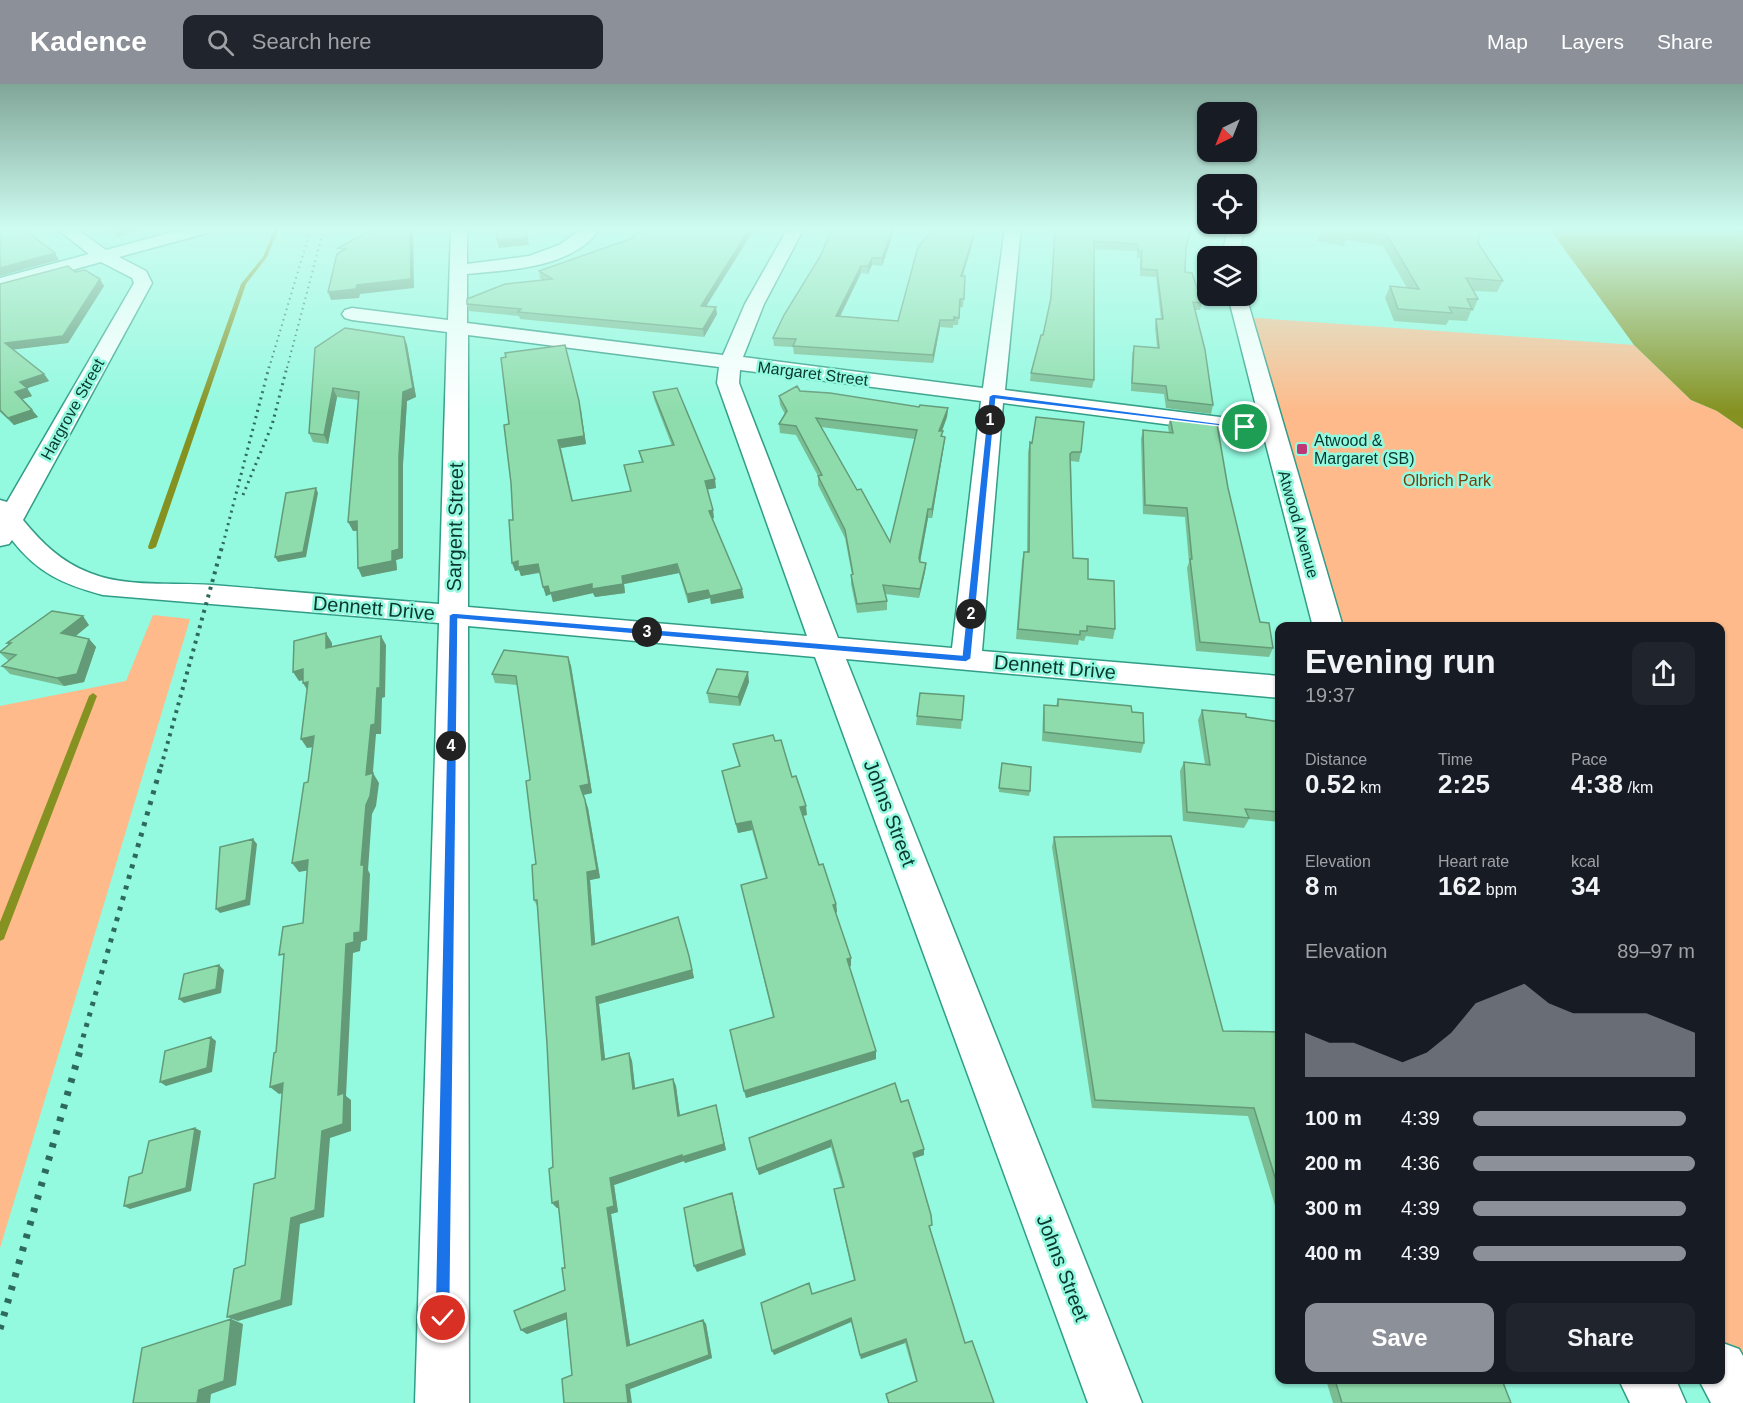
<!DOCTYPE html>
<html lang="en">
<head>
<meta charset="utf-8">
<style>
  body { margin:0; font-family:Arial,sans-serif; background:#20242c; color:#f1f3f6; height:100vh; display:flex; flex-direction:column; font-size:22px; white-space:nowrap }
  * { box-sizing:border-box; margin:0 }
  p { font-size:20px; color:#9ea1a6 }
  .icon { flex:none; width:33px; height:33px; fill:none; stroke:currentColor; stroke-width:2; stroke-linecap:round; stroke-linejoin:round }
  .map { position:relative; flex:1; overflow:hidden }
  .drawer { position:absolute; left:1275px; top:538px; width:450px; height:762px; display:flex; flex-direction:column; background:#171b24; border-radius:12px; box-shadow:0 2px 4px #0004 }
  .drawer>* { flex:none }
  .needle { width:39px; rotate:223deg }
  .tools { position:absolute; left:1197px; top:18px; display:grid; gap:12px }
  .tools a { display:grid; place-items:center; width:60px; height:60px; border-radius:12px; background:#171b24; box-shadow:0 2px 4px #0004; font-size:30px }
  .pin { position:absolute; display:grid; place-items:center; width:51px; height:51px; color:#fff; margin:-26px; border:3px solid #fff; border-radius:50%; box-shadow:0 2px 6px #0007 }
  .km { position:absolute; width:30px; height:30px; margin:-15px; border-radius:50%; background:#222; color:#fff; font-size:16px; line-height:30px; text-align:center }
  .round { display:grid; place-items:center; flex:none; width:63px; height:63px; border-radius:12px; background:#20242c }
  .head { display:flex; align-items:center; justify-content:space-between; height:102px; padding:0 30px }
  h1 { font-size:33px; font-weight:700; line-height:45px }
  .metrics { display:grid; grid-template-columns:repeat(3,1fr); gap:9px; height:102px; padding:6px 30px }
  .metrics div { display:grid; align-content:center }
  .metrics b { font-size:26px; font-weight:700 }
  .metrics small { font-size:16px; font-weight:400 }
  .metrics p { font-size:16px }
  .chart { height:168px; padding:12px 30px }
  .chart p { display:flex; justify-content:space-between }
  .chart svg { width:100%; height:108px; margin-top:6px; fill:#8c9099; opacity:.7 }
  .button { display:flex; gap:12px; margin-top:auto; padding:12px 30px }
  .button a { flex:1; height:69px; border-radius:12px; background:#8c9099; color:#fff; font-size:24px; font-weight:700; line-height:69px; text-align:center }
  .button a+a { background:#20242c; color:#f1f3f6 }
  ul { padding:0 30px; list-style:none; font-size:20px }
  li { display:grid; grid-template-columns:96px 72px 1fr; align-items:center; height:45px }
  li i { height:15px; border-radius:8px; background:#8c9099 }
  header { display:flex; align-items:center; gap:36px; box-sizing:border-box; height:84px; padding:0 30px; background:#8c9099; color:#fff }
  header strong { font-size:28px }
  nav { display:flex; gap:33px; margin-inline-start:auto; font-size:21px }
  .search { width:420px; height:54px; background:#20242c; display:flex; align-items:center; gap:15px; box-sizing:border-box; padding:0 21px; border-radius:12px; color:#9ea1a6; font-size:22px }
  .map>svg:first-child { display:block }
  .green { fill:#feba8a }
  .water { fill:#859221 }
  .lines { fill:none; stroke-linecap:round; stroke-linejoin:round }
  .stream { fill:#859221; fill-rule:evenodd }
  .minor-casing { stroke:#319d87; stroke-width:3 }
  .minor { fill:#fff; fill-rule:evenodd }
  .rail-far4 { stroke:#2d6a5d; stroke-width:2; stroke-dasharray:1.5 4; stroke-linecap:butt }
  .rail-far3 { stroke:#2d6a5d; stroke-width:3; stroke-dasharray:2 4.5; stroke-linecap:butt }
  .rail-far2 { stroke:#2d6a5d; stroke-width:4; stroke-dasharray:3 5; stroke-linecap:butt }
  .rail-far1 { stroke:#2d6a5d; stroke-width:5; stroke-dasharray:4 7; stroke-linecap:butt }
  .rail { stroke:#2d6a5d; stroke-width:7; stroke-dasharray:4.5 9; stroke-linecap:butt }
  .wall { fill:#7abd93; fill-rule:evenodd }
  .shaded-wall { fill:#639a78 }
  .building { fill:#8edcab; stroke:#639a78; stroke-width:1.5; fill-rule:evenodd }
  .route { fill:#1a73e8; stroke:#fff; stroke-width:1.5 }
  .poi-dot { fill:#be3777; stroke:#93f9df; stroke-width:2 }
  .labels { text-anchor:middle; stroke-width:5; stroke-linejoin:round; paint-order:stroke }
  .far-street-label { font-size:16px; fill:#08372e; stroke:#93f9df }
  .far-poi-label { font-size:16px; fill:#08372e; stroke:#93f9df; text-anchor:start }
  .far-park-label { font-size:16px; fill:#773f0e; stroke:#93f9df }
  .street-label { font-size:20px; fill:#08372e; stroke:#93f9df }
</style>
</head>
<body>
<header>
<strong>Kadence</strong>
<div class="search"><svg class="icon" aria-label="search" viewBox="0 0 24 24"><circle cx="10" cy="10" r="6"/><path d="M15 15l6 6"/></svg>Search here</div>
<nav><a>Map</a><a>Layers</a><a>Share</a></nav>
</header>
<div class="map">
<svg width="1743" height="1319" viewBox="0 0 1743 1319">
  <rect width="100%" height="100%" fill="#93f9df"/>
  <path class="green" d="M1243 233 1634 261 1691 316 1717 327 1743 345V1299L1720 1269V543H1328Z
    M153 531 190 535 0 1164V622L126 597Z"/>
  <path class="water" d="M1549 144H1743V345L1717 327 1691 316 1634 261Z"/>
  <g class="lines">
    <path class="stream" d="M275 144H279L267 173 246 200 156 463 152 465H149L148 463 241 200 263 173Z
      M93 609 97 612 5 852 4 855 0 857V838L89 612Z"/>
    <g class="minor-casing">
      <path id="minor" d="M56 144H75L106 166 187 144H213L211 148 119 173 146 187 152 199 23 436C42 459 61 478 90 489 127 504 173 498 212 501 288 507 363 514 439 520L447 248 352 236 345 234 342 230 345 226 352 224 448 236 451 144H467V180L529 172 559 161 583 144H601C573 184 511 186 467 190V239L723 271 745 220 788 144H804L764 220 743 273 983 304 1005 144H1021L1005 306 1260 338 1228 212H1246L1343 543H1313L1264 353 1003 319 982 567 1280 592V614L846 575 1142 1319H1088L815 573 468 542 469 1319H415L439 539 103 511C62 500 38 489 12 456L9 460 0 462V416L7 418 134 199 132 194 101 178 0 206V194L89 170ZM468 251 719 283 717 299 807 552 468 523ZM740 286 981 317 952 564 838 554 739 299Z
        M1228 144H1244L1239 172H1222Z
        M1720 1258 1739 1265 1743 1272V1319H1711L1699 1296H1720Z
        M1619 1296H1676L1686 1319H1630Z"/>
    </g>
    <use href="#minor" class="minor"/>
    <path class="rail-far4" d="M269 284 311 144
      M287 284 324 144"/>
    <path class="rail-far3" d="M243 411 272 341 287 283
      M223 460 269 283"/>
    <path class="rail-far2" d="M161 683 223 459"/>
    <path class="rail-far1" d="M80 964 161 682"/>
    <path class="rail" d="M0 1245 81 963"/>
  </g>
  <path class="wall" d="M106 144H152L117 153Z
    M633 144H755L706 222 717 230 704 253 520 235 519 232 469 227 467 220 543 196 540 194 539 187 633 154 648 145Z
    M895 144 882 182 872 181 868 190 861 189 840 233 898 237 973 157 963 192H965L963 223H960L958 241H953V244L940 243 933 279 794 270 793 263 774 262 773 254Z
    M1055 144 1186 165 1185 188 1202 219 1200 226H1195L1213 321 1211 330 1166 324 1164 310 1131 307 1132 270 1134 262 1157 264 1155 243 1156 235H1161L1156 193 1140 192V174H1137V167L1094 165V296L1092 304 1030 297 1031 289 1043 251 1050 218Z
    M1317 144H1480L1478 159 1503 197 1497 208 1473 207 1478 215 1473 227H1471L1467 237 1449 236 1446 241 1394 237 1385 214 1390 202 1407 204 1383 162 1346 156 1344 162 1317 157 1320 147H1316Z
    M75 188 104 202 68 259 13 265 44 290 49 297 27 304 32 312 22 315 32 326 38 333 14 341 0 328V200Z
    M404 253 407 261 416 313 407 317 403 380V474L396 476 397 486 362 493 357 447H353L359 316 337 313 328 360 313 358 309 349 315 264Z
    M800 307 919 323 948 324 947 333 942 347V352L945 353 944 361 932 434H928L920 478 926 479 925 488 919 514 885 510 887 517V526L857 529 851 500V491H852L845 454 818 401V392L796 351 780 349 779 340 785 330 780 321 779 312ZM821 343 915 355 890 458 857 406Z
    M653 308 716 404 707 405 714 434 712 435 744 514 711 520 710 514 688 519 679 489 624 500 625 509 595 513 593 509 553 518 551 510 546 512 540 489 521 492 519 486 515 487 509 340 581 325 586 360 561 364 573 417 631 407 642 378 639 367 672 362 654 315Z
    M1170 334 1228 404 1260 538 1273 564 1269 573 1196 567 1187 484 1189 478 1185 433 1143 430 1141 355 1143 346 1169 349 1168 343Z
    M1030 358 1081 368 1079 378 1071 377 1073 474 1088 495 1115 545 1113 555 1086 552 1084 557 1079 556 1078 561 1016 555 1022 477 1024 468H1027L1028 368Z
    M89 541 76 552 89 555 96 563 84 598 64 602 10 590 2 582 9 577 0 569V567L9 561 7 559Z
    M568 573 571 582 592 709 583 711 588 724 600 794 590 796 595 860 691 880 694 894 599 920 605 975 629 969 632 977 635 1005 673 995 676 1002 680 1032 716 1021 726 1066 685 1079 684 1077 614 1101 618 1128 611 1130 630 1261 703 1236 706 1240 712 1274 630 1305 572 1291 566 1235 527 1250 521 1246 565 1206V1184L559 1124H557L552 1119 553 1083 547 960 538 824 534 816 536 780 530 692 518 601 495 599 492 590Z
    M749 598 740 622 709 619 707 609Z
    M964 612 961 645 916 641 917 632Z
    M1058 615 1132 628 1144 659 1141 669 1042 657 1043 630 1044 621 1056 622Z
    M1202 626 1280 638V738L1249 735 1244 744 1183 737 1180 687 1184 678 1205 680 1198 636Z
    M775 657 792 693 807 731 803 732 819 781 836 820 837 828 836 829 851 874V882L849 883 876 967V975L746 1014 773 933 741 801 766 795 752 746 738 749 722 687 739 682 733 660Z
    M1002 679 1030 707 1029 712 999 708Z
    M1054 753 1223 947 1280 948V1138L1248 1032 1092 1024 1052 763Z
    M901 1018 924 1071 914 1074 931 1147 965 1259 994 1319H888L886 1313V1310L916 1297 905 1259 861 1275 851 1238 774 1271 812 1210 854 1196 835 1112 834 1105 842 1103 831 1063 759 1091 749 1054Z
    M1326 1296H1502L1511 1319H1333Z"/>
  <path class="shaded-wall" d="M127 144H152L117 153 114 147Z
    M410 144H413L414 204 360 210 359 214 331 216 328 208Z
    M750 144H755L702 229 701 222Z
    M893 144H895L882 182V174Z
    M974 150 973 157 960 200 961 192Z
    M528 153 529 161 499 164 497 156Z
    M55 169 59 176 0 192V184Z
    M872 174V181L868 190V182Z
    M861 182V189L836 240V232Z
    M100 195 104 202 68 259 10 266 5 259Z
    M716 223 717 230 704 253 703 245Z
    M940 236V243L933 279V271Z
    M404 253 407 261 416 313 407 317 403 380V474L396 476 397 486 362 493 358 484 392 467 403 308Z
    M44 290 49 297 25 305 20 298Z
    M27 304 32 312 20 316 15 308Z
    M333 304 337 313 328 360 324 351Z
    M579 317 586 360 561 364 558 356Z
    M948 324 947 333 939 355V347Z
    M32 326 38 333 14 341 8 334Z
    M945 353 944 361 932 434V425Z
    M715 395 716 404 706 406 705 397Z
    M316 404 318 409 306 473 278 478 275 473Z
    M928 425V434L919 483V474Z
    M713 426 714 434 710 435 709 427Z
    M357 437 361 446 353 447 348 438Z
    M518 477 538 480 541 488 521 492 519 486 515 487 512 479Z
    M926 479 925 488 919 514 920 505Z
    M677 480 679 489 624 500 625 509 595 513 593 509 553 518 551 510 546 512 543 503Z
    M742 505 744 514 711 520 710 512Z
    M708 506 710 514 688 519 687 510Z
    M83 532 89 541 68 558 61 549Z
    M326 549 332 559V574L326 564Z
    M381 552 386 561 385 613 382 614 381 650H376L372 700 366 691 371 641 377 604Z
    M89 555 96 563 84 598 64 602 57 594Z
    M568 573 571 582 592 709 583 711 580 702Z
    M303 585 309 595 299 597 293 588Z
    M748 588 749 598 740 622 738 613Z
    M308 598 309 609 303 599Z
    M314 652 321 662 307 664 301 655Z
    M373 689 379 699 376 722 372 730 368 786 370 790 367 856 361 858 360 867 353 869 346 1012 351 1016V1047L330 1054 324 1133 300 1140 292 1221 238 1237 227 1233 291 1134 322 1047 338 1011 346 860 361 781 366 721Z
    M585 716 588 724 600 794 590 796 596 869 592 861 587 788Z
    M806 722 807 731 801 732 800 723Z
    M751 737 752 746 738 749 736 740Z
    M253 755 257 760 250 821 220 829 216 825Z
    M308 776 315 785 299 788 292 779Z
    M836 820 837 828 833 829V821Z
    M689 872 694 894 599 920 606 983 602 976 596 913Z
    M851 874V882L847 883V875Z
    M219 881 224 886 221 909 184 919 179 915Z
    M211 953 216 957 212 988 166 1002 160 998Z
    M876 967V975L746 1014 744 1007Z
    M629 969 632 977 636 1012 633 1005Z
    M673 995 676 1002 681 1039 678 1032Z
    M283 999 292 1007 279 1010 270 1003Z
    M716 1021 726 1066 685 1079 684 1077 614 1101 618 1128 611 1130 631 1266 627 1262 607 1124 610 1094Z
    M195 1044 201 1047 191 1107 130 1125 124 1122Z
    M831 1056V1063L759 1091 757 1085Z
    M924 1065V1071L912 1075 913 1069Z
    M732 1109 734 1116 746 1171 697 1188 694 1182Z
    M558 1117 563 1122 557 1124 552 1119Z
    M566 1229 570 1234 527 1250 521 1246Z
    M851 1234V1238L774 1271 772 1267Z
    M231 1235 243 1240 236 1301 211 1310 210 1319H197L199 1306Z
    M703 1236 706 1240 712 1274 630 1305 632 1319H628L626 1301Z
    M906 1255 905 1259 861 1275 860 1271Z"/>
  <path class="building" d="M0 144H22L55 169 0 184Z
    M110 144H127L114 147Z
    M375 144H410L411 195 357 201 356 205 328 208 337 170 346 165 338 164Z
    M496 144H525L528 153 497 156Z
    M650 144H750L701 222 716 223 703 245 518 228 521 225 467 220V215L505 200 552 195 539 187 633 154 632 151Z
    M832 144H893L882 174H872L868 182H861L836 232 898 237 918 163 934 144H974V150L961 192H965L964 215H960L959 234 954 233V236H940L933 271 793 262 796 255 773 254 784 231 821 171Z
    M1055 144H1191L1186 164 1185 188 1192 189 1202 219 1193 218 1205 266 1213 321 1168 316 1166 302 1132 299 1134 262 1159 264 1156 235H1163L1157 186 1141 185 1142 167H1138V160L1094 157V296L1031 289 1041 251H1043L1051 214Z
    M1321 144H1480L1478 159 1503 197 1466 194 1478 215H1467L1472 225 1449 223 1452 229 1398 225 1390 202 1419 205 1387 151 1350 145 1348 150 1320 146Z
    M68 182 75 188 85 186 100 195 63 252 5 259 44 290 20 298 27 304 15 308 32 326 8 334 0 326V200Z
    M345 244 404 253 413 304 403 308 399 372V465L392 467V477L358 484 357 437 348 438 359 308 333 304 324 351 309 349 315 264Z
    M565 261 579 317 584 352 558 356 572 417 631 407 624 381 643 378 639 367 674 361 653 308 677 304 715 395 705 397 713 426 709 427 742 505 710 512 708 506 687 510 677 480 622 492 623 500 592 505V500L550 509 548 502 543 503 538 480 518 483V477L512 479 509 436H513L511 399 504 341 509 340 501 274 506 273 505 269Z
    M797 302 800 307 830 309 919 323 920 321 948 324 939 347H943L941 352 945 353 932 425H928L919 474 920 478 926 479 920 505 883 501 887 517 857 520 851 491 853 490 845 446 818 392 822 391 796 342 779 340 787 327 779 312ZM816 334 917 346 890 458 861 405 857 406Z
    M1036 333 1084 338 1081 368H1072L1070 370 1073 474 1088 475V495L1114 497 1115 545 1087 542V547H1080V551L1018 545 1024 468H1029L1030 358 1032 359Z
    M1170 334 1217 340 1228 404 1260 538 1269 539 1273 564 1200 558 1190 475H1192L1187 424 1145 421 1143 346 1173 349Z
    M316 404 303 468 275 473 286 409Z
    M52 527 83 532 61 549 89 555 77 590 57 594 2 582 16 571 0 568 11 559H7Z
    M326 549V564L381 552 380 604H377L375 640 371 641 366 691 373 689 370 712 366 721 361 781H364L360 848 354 849V858L346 860 338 1011 344 1009 343 1040 322 1047 315 1126 291 1134 281 1216 227 1233 234 1185 245 1181 254 1100 275 1094 283 999 270 1003 274 969 276 968 284 870 279 871 283 843 303 839 308 776 292 779 304 699 308 698 314 652 301 655 308 598 303 599V585L293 588 294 557Z
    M504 566 568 573 589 700 580 702 585 716 597 786 587 788 592 861 678 833 689 872 692 886 596 913 602 976 629 969 633 1005 673 995 678 1032 716 1021 724 1060 682 1073V1071L610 1094 614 1122 607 1124 627 1262 703 1236 709 1271 626 1301 628 1319H564L562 1295 572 1291 566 1229 521 1246 514 1227 565 1206 562 1184H565L558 1117 552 1119 549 1085 553 1083 547 960 537 816H534L532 781 536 780 526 697 530 696V692L516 592 492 590Z
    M717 585 748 588 738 613 707 609Z
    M920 609 964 612 962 636 917 632Z
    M1058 615 1131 622 1132 628 1143 629 1144 659 1044 648V621L1058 622Z
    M1202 626 1246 630V633L1280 638V728L1245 725 1249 734 1187 728 1184 678 1210 681Z
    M773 651 775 657 781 656 792 693 796 692 806 722 800 723 819 781 823 780 836 820 833 821 851 874 847 875 876 967 744 1007 730 946 774 933 741 801 767 794 751 737 736 740 722 687 740 682 733 660Z
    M1002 679 1031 683 1030 707 999 704Z
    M1171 752 1223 947 1280 948V1110L1254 1024 1095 1016 1054 753Z
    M253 755 246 816 216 825 220 763Z
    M219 881 216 905 179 915 184 890Z
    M211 953 207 984 160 998 165 967Z
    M895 999 901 1018 908 1016 924 1065 913 1069 931 1131 932 1141 929 1142 965 1259 972 1257 994 1319H889L886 1310 917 1297 906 1255 860 1271 851 1234 772 1267 761 1219 809 1199 812 1210 855 1196 834 1105 844 1103 831 1056 757 1085 749 1054Z
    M195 1044 186 1104 124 1122 129 1093 142 1089 149 1057Z
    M732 1109 743 1165 694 1182 684 1124Z
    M231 1235 224 1297 199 1306 197 1319H133L142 1264Z
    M1335 1296H1502L1511 1319H1342Z"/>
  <linearGradient id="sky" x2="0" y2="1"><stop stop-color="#80a698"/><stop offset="0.44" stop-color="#cefcf1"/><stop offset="1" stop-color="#cefcf1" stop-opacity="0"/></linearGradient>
  <rect width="1743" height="328" fill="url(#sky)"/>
  <path class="route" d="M993 310 1248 343 1245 345 996 315 971 575 966 578 458 535 450 1234 448 1240 443 1242 437 1240 435 1234 449 531 453 529 962 571 989 312Z"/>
  <rect class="poi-dot" x="1296" y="359" width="12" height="12" rx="3"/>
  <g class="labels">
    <g class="far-street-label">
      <text transform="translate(813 289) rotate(7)" y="6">Margaret Street</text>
      <text transform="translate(72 325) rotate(-61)" y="6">Hargrove Street</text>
      <text transform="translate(1299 440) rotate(74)" y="6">Atwood Avenue</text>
    </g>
    <g class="far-poi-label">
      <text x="1314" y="362">Atwood &amp;<tspan x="1314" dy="18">Margaret (SB)</tspan></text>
    </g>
    <g class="far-park-label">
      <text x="1447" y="402">Olbrich Park</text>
    </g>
    <g class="street-label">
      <text transform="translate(455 443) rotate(-89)" y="7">Sargent Street</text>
      <text transform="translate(374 524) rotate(5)" y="7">Dennett Drive</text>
      <text transform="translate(1055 583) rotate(5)" y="7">Dennett Drive</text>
      <text transform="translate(890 729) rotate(69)" y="7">Johns Street</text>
      <text transform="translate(1063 1184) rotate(69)" y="7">Johns Street</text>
    </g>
  </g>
</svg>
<div class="tools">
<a><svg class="needle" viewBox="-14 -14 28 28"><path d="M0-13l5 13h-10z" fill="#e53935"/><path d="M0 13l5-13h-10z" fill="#9ea1a6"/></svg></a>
<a><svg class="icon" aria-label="locate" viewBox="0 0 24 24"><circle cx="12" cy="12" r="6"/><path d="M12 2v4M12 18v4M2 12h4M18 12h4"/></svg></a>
<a><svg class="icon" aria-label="layers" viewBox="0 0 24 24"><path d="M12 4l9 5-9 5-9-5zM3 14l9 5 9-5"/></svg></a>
</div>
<div class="pin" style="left:1245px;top:343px;background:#1e9e55"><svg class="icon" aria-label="arrive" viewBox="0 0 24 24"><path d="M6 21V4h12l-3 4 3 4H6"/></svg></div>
<div class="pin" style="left:443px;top:1234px;background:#d93025"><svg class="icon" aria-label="check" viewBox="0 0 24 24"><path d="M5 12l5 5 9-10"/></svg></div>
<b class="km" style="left:990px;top:336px">1</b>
<b class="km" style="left:971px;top:530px">2</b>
<b class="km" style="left:647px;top:548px">3</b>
<b class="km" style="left:451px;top:662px">4</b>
<section class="drawer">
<div class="head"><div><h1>Evening run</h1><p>19:37</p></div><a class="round"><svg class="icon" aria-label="share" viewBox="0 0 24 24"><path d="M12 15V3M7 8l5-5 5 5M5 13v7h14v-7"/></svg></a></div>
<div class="metrics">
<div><p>Distance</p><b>0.52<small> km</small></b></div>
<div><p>Time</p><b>2:25</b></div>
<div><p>Pace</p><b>4:38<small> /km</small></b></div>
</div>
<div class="metrics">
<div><p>Elevation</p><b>8<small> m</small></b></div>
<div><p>Heart rate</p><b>162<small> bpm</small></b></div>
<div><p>kcal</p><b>34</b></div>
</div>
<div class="chart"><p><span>Elevation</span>89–97 m</p>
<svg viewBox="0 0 160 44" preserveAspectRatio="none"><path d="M0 44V26L10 30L20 30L30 34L40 38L50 34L60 26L70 14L80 10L90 6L100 14L110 18L120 18L130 18L140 18L150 22L160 26V44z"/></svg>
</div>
<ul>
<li><b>100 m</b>4:39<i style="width:96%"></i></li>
<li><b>200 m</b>4:36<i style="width:100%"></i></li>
<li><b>300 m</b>4:39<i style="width:96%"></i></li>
<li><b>400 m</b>4:39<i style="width:96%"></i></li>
</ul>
<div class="button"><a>Save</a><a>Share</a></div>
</section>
</div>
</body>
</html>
